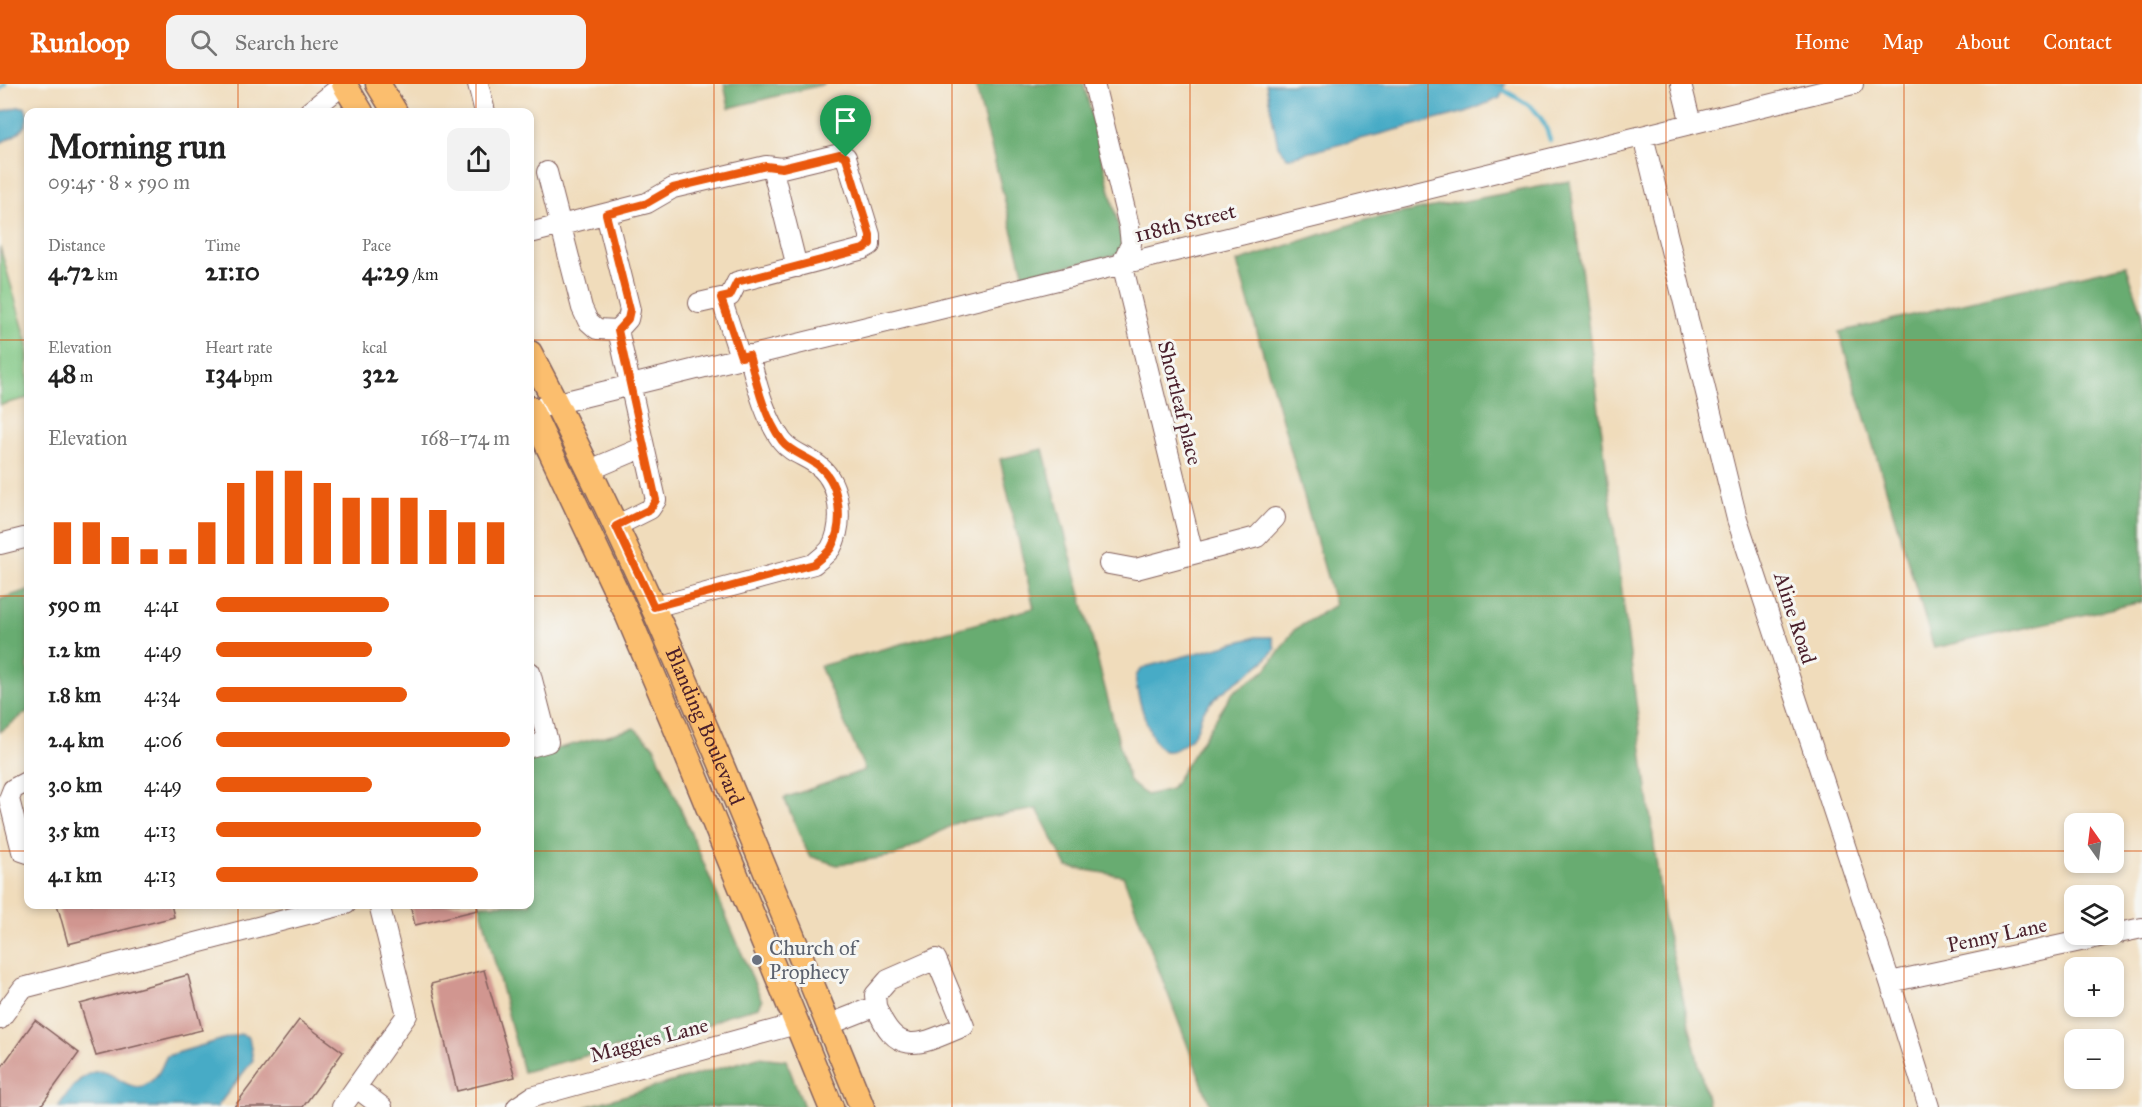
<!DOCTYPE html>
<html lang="en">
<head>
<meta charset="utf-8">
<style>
  body { margin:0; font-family:"IM FELL Great Primer",serif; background:#f2f2f2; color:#222; height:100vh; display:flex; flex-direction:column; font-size:22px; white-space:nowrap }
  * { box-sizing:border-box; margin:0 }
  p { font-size:20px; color:#767676 }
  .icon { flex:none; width:33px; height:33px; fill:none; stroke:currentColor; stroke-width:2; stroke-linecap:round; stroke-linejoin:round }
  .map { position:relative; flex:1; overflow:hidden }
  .sheet { position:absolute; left:24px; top:24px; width:510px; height:801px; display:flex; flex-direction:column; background:#fff; border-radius:12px; box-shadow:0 3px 9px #0003 }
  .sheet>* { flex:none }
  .needle { width:39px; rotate:346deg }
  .buttons { position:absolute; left:2064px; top:729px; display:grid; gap:12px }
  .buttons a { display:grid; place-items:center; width:60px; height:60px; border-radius:12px; background:#fff; box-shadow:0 3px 9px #0003; font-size:30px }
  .pin { position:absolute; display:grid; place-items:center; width:51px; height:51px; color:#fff; margin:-62px -26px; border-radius:50% 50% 50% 0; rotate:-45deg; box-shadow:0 0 6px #0007 }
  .pin .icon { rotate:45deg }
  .round { display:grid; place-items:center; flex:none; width:63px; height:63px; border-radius:12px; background:#f2f2f2 }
  .headline { display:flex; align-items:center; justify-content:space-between; height:102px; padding:0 24px }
  h1 { font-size:33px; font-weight:700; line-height:45px }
  .metrics { display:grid; grid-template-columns:repeat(3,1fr); gap:9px; height:102px; padding:6px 24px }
  .metrics div { display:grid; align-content:center }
  .metrics b { font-size:26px; font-weight:700 }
  .metrics small { font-size:16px; font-weight:400 }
  .metrics p { font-size:16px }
  .chart { height:168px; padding:12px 24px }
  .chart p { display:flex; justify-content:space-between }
  .chart svg { width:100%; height:108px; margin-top:6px; stroke:#ea580c; stroke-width:6 }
  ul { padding:0 24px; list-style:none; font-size:20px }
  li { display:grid; grid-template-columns:96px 72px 1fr; align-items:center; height:45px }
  li i { height:15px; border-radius:8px; background:#ea580c }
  header { display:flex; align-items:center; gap:36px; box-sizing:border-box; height:84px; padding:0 30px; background:#ea580c; color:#fff }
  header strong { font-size:28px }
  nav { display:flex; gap:33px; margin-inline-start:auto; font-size:21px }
  .search { width:420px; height:54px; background:#f2f2f2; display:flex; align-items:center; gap:15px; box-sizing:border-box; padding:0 21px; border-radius:12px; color:#767676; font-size:22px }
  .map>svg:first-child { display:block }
  .green { fill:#80c783; stroke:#657357; stroke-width:1.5 }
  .forest { fill:#68ac71; stroke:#59664e; stroke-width:1.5 }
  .water { fill:#47abc6; stroke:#486578; stroke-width:1.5 }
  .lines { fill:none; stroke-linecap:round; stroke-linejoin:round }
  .stream { stroke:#47abc6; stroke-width:4.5 }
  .building { fill:#d19690 }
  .minor-casing { stroke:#84615d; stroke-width:22 }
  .major-casing { stroke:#84615d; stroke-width:27 }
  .minor { stroke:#fff; stroke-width:20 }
  .major { stroke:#fbbe6e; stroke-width:24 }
  .route-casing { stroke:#fff; stroke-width:12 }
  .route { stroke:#ea580c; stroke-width:8 }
  .grid { fill:none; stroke:#d8530f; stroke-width:1.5; stroke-opacity:0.55 }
  .worship-dot { fill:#6b7280; stroke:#f6f6f2; stroke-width:2 }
  .labels { text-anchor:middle; stroke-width:6; stroke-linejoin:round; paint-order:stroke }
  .street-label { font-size:21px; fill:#4a1f2b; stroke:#f6f6f2 }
  .worship-label { font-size:21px; fill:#5b616d; stroke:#f6f6f2; text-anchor:start }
</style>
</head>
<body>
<header>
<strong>Runloop</strong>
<div class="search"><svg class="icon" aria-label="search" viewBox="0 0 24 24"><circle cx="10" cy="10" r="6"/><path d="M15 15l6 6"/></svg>Search here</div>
<nav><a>Home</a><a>Map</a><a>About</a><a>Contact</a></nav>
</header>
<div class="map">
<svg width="2142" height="1023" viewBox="0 0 2142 1023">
  <rect width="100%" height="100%" fill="#f6f6f2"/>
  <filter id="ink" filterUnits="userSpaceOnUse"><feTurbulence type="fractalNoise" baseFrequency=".0167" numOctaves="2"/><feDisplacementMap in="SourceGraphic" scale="12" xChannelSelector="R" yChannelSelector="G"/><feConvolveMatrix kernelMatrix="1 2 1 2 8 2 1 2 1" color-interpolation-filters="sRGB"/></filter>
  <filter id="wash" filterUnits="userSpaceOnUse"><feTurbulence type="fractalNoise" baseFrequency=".008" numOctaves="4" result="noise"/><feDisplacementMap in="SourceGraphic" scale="24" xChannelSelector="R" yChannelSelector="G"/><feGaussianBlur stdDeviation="1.35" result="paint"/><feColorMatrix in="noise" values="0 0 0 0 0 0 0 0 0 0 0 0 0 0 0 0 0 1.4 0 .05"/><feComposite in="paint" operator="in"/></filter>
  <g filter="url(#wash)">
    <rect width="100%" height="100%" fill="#f0dcbb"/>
    <path class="green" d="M0 163 28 260V314L0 321Z"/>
    <path class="forest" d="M724 0H825L729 24Z
      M975 0H1084L1125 169 1024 192Z
      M1570 97 1663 831 1709 1023H1211L1123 792 1067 783 1037 725 958 738 897 771 837 781 809 772 784 714 865 686 820 582 1034 524 1000 375 1043 365 1129 697 1146 711 1171 705 1233 608 1265 587 1294 546 1335 521 1237 178 1365 136Z
      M2126 181 2142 228V518L1934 564 1839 248Z
      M28 506V627L0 648V515Z
      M634 644 654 662 762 917 759 923 728 931 673 959 657 963 616 964 523 988 480 821 530 820V672Z
      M758 973 786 976 804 1023H585Z"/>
    <path class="water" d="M1266 0H1505L1500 14 1466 28 1287 74 1278 62Z
      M17 23H25C34 43 15 52 0 59V28Z
      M1256 553H1272L1275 564C1258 590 1222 601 1203 628 1200 632 1200 640 1197 645 1192 655 1177 669 1165 667 1152 666 1134 605 1136 593 1137 588 1141 586 1145 583Z
      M240 950 249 953 253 976 217 1023H58C67 1010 78 992 94 988 116 982 132 1021 156 992 161 987 163 978 167 972Z"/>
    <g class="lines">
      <path class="stream" d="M0 5 5 0
        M1503 6C1530 21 1542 26 1550 56"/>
    </g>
    <g id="blocks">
      <path class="building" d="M57 820H171L174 833 68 860Z
        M410 820H477L478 826 415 841Z
        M484 886 515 993 457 1007 431 900Z
        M188 891 202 946 96 972 80 920Z
        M35 936 79 969 40 1023H0V985Z
        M299 936 343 968 303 1023H234Z"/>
    </g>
  </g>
  <g filter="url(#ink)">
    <use href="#blocks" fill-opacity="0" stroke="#84615d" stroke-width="1.5"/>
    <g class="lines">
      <g class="minor-casing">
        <path id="minor" d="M478 0 485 28
          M1094 0 1129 142 1131 160 1122 179 1193 470
          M1681 0 1691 40
          M309 28 344 0
          M1643 52 1737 435 1890 898 1929 1023
          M772 83 797 183
          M547 88 582 224 588 237 597 245 618 246
          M606 130 630 226 628 235 618 246 656 416 650 425 616 442
          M530 149 647 119 673 104 766 82 782 84 840 70 846 73 870 151V161L863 165 737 198 730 212 699 219
          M721 214 740 273
          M542 323 1853 0
          M590 386 644 363
          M0 460 28 453
          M1109 480 1136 485 1257 453 1275 434
          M654 523 814 480C819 475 827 470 831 464 844 441 841 401 820 383 809 373 791 369 782 357 764 332 757 301 749 271
          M530 588 548 658 530 663
          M28 697 13 705 9 715 22 767 28 769
          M2114 850 2142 844
          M1890 898 2113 850
          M0 935 23 904 346 820
          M828 941 876 922C897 976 921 960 964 942L936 875 888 896 875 911 876 922
          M357 1004 382 1023
          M342 1023 407 931 379 820
          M517 1023 532 1013 796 940"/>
      </g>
      <g class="major-casing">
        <g id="major">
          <path d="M344 0 361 28"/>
          <path d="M378 0 395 28"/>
          <path id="s1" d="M530 269C658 512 758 769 862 1023"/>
          <path d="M530 324 628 532 674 640 831 1023"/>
        </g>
      </g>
      <use href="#minor" class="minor"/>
      <use href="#major" class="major"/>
    </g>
  </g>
  <g class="lines" filter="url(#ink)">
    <g class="route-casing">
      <path id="route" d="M840 70 846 73 870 151V160L863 165 737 198 730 212 721 214 741 273 749 271C757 301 764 332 782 357 791 369 809 373 820 383 841 401 844 441 831 464 827 470 819 475 814 480L654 523 616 442 650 425 656 416 618 246 628 235 630 226 606 130 647 119 673 104 766 82 782 84Z"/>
    </g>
    <use href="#route" class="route"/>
  </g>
  <path class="grid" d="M238 0V28M476 0V28M714 0V1023M952 0V1023M1190 0V1023M1428 0V1023M1666 0V1023M1904 0V1023M0 256H28M530 256H2142M0 512H28M530 512H2142M0 767H28M530 767H2074M2114 767H2142M238 820V1023M476 820V1023"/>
  <circle class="worship-dot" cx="757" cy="876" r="6"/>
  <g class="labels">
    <g class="street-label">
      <text transform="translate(1185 139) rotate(-14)" y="7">118th Street</text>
      <text transform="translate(1180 319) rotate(76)" y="7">Shortleaf place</text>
      <text transform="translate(1795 534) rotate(72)" y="7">Aline Road</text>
      <text dy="7" stroke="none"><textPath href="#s1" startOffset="412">Blanding Boulevard</textPath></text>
      <text transform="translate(1997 851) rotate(-12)" y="7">Penny Lane</text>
      <text transform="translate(649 956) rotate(-15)" y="7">Maggies Lane</text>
    </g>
    <g class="worship-label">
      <text x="769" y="871">Church of<tspan x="769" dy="24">Prophecy</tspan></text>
    </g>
  </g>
</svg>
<div class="buttons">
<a><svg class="needle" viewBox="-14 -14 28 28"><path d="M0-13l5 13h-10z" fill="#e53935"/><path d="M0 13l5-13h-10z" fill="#767676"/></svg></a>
<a><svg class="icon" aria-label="layers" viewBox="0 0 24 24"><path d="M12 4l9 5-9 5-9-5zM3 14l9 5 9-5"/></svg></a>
<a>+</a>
<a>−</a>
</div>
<div class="pin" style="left:846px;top:73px;background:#1e9e55"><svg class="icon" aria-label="arrive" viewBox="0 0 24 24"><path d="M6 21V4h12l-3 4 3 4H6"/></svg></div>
<section class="sheet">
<div class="headline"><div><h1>Morning run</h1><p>09:45 · 8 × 590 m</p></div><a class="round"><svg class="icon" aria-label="share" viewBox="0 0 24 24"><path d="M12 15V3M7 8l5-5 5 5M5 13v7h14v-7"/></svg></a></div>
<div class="metrics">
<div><p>Distance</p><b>4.72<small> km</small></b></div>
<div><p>Time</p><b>21:10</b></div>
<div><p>Pace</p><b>4:29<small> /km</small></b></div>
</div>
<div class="metrics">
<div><p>Elevation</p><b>48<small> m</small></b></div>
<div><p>Heart rate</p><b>134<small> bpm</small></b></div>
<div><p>kcal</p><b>322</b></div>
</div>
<div class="chart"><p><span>Elevation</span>168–174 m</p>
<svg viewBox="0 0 160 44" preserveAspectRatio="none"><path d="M5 44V27M15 44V27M25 44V33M35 44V38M45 44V38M55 44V27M65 44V11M75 44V6M85 44V6M95 44V11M105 44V17M115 44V17M125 44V17M135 44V22M145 44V27M155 44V27"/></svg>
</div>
<ul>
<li><b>590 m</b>4:41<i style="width:59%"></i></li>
<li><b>1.2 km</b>4:49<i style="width:53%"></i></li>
<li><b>1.8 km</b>4:34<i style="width:65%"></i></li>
<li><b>2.4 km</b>4:06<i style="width:100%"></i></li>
<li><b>3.0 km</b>4:49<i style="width:53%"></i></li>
<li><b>3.5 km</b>4:13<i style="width:90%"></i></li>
<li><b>4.1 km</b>4:13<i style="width:89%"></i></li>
</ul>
</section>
</div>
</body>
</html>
